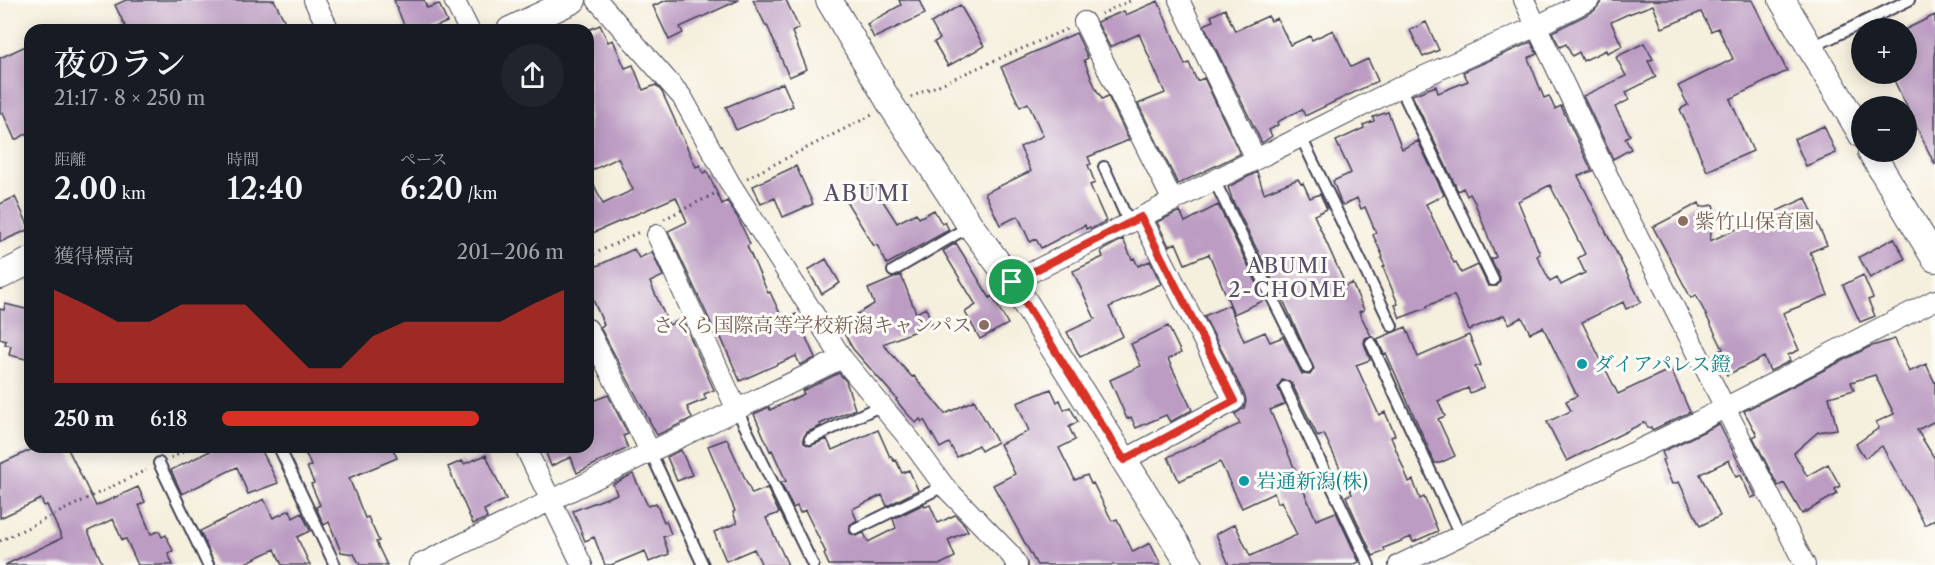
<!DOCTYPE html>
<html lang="ja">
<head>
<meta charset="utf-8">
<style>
  body { margin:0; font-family:"Libre Caslon Text","Noto Serif JP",serif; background:#20242c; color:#f1f3f6; height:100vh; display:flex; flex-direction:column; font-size:22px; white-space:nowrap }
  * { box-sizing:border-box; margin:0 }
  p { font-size:20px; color:#9ea1a6 }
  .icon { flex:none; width:33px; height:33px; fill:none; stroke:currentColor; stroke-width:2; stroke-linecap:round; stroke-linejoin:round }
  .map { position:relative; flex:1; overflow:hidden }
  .details { position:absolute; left:24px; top:24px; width:570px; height:429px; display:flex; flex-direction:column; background:#171b24; border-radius:18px; box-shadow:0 3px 15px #0003 }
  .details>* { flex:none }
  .tools { position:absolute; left:1851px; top:18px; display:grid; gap:12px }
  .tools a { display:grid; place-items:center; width:66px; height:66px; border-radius:50%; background:#171b24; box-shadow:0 3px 15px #0003; font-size:30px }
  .pin { position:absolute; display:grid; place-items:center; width:51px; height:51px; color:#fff; margin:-26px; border:3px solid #fff; border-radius:50%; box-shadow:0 2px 6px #0007 }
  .round { display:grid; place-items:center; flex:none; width:63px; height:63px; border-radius:32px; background:#20242c }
  .head { display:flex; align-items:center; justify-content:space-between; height:102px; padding:0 30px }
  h1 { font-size:33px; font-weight:600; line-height:45px }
  .figures { display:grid; grid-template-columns:repeat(3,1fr); gap:9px; height:102px; padding:6px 30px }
  .figures div { display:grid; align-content:center }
  .figures b { font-size:30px; font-weight:600 }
  .figures small { font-size:16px; font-weight:400 }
  .figures p { font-size:16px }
  .chart { height:168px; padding:12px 30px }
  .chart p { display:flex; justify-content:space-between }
  .chart svg { width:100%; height:108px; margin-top:6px; fill:#d93025; opacity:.7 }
  ul { padding:0 30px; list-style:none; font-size:20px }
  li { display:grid; grid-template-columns:96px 72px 1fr; align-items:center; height:45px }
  li i { height:15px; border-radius:8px; background:#d93025 }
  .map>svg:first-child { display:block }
  .building { fill:#bc9cc3; fill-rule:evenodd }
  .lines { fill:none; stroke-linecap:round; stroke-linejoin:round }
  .service-casing { stroke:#424153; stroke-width:14 }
  .minor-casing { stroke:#424153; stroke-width:22 }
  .tertiary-casing { stroke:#424153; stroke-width:28 }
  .path { stroke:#424153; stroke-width:3; stroke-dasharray:1.5 4.5; stroke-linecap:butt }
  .service { stroke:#fff; stroke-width:10 }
  .minor { stroke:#fff; stroke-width:20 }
  .tertiary { stroke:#fff; stroke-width:26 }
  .route-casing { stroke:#fff; stroke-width:12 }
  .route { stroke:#d93025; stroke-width:8 }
  .education-dot { fill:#8d6e63; stroke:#fdfcf7; stroke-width:2 }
  .culture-dot { fill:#0f9aa8; stroke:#fdfcf7; stroke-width:2 }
  .labels { text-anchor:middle; stroke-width:6; stroke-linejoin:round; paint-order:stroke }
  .education-label { font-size:20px; fill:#785e54; stroke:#fdfcf7; text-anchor:start }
  .culture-label { font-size:20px; fill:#0d838f; stroke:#fdfcf7; text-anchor:start }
  .neighbourhood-label { font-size:21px; letter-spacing:1.5px; fill:#584d6b; stroke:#fdfcf7 }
  .quarter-label { font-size:22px; letter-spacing:1.5px; fill:#584d6b; stroke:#fdfcf7 }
</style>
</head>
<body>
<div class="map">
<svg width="1935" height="565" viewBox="0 0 1935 565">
  <rect width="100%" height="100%" fill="#fdfcf7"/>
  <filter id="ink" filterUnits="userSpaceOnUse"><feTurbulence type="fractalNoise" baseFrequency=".0167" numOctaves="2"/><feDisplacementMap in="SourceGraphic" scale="12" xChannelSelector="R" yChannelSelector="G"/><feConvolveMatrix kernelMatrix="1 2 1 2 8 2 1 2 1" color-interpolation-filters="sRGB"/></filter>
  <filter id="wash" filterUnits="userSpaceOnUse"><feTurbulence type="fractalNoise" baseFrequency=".008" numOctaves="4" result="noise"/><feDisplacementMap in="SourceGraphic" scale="24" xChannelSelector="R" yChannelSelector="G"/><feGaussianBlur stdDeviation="1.35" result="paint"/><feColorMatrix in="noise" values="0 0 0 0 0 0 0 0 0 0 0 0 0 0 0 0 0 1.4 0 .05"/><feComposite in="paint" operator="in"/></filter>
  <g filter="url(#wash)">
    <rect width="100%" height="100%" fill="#f5efdd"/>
    <g id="blocks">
      <path class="building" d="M126 0H274L285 22 269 30H127L115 5Z
        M394 0H424L427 8 439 4 447 22 428 30H406Z
        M667 0H739L680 27 683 33 669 40 653 6Z
        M753 0H786L799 28 792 32 807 69 789 77 767 25 766 26Z
        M899 0H919L925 14 874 38 867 24 901 5Z
        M1603 0H1752L1787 71 1730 99 1753 151 1707 171 1680 109 1688 105 1678 86 1733 59 1718 28 1711 31 1701 12 1662 28 1653 5 1626 15 1611 22 1622 46 1607 53 1606 50 1583 61 1579 52 1572 56 1566 44 1560 47 1552 32 1594 11Z
        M1158 1 1185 65 1189 63 1197 81 1204 78 1240 154 1178 184 1138 104 1165 93 1139 34 1110 47 1097 22 1124 11 1126 15Z
        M960 5 984 46 948 66 934 42 940 39 931 23Z
        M1225 9 1235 31 1268 16 1271 21 1277 18 1290 45 1310 36 1312 40 1333 30 1351 67 1368 59 1378 81 1305 116 1302 109 1277 122 1278 125 1269 130 1272 136 1262 143 1204 25 1213 21 1211 16Z
        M1935 15V165L1891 74H1906V29Z
        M1426 22 1439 50 1423 57 1410 30Z
        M600 25 608 42 613 40 625 68 633 65 643 90 656 85 662 92 696 167 700 165 703 173 707 171 722 204 727 201 738 218 750 244 747 246 768 293 770 292 783 320 796 314 815 358 800 365 796 356 740 381 719 333 716 334 668 231 687 222 676 197 588 235V30ZM618 158 633 190 603 204 588 172Z
        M1076 33 1088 58 1084 60 1096 89 1102 99 1108 96 1129 140 1088 157 1091 164 1088 165 1095 183 1090 185 1106 221 1091 229 1090 227 1086 229 1085 225 1041 248 1036 239 1030 242 1018 216 1000 225 985 193 1031 171 1020 147 1043 136 1028 103 1020 107 1001 67Z
        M1531 42 1537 54 1528 58 1544 98 1549 96 1555 109 1561 106 1592 171 1578 176 1641 302 1626 309 1623 302 1582 322 1618 394 1671 369 1690 412 1652 430 1651 427 1648 428 1645 422 1567 461 1547 422 1571 411 1566 401 1577 396 1543 327 1530 333 1522 317 1509 324 1504 315 1469 330 1454 295 1427 306V308L1400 318 1395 305 1398 304 1383 267 1385 266 1381 258 1383 257 1373 235 1376 233 1365 207 1361 209 1357 198 1344 205 1341 203 1333 181 1351 173 1336 141 1364 128 1363 125 1374 121 1373 117 1388 112 1402 149 1418 141 1444 195 1426 204 1454 263 1456 262 1461 273 1478 265 1488 286H1497L1500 281V277L1491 259 1496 257 1475 203 1470 194 1467 196 1463 188 1458 191 1412 95 1436 86 1438 93 1468 81 1463 72ZM1550 185 1585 254 1578 258 1585 273 1561 285 1557 277 1550 281 1537 256 1540 254 1518 201Z
        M1644 43 1653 59 1648 61 1656 77 1626 92 1629 100 1615 107 1630 135 1625 138 1631 149 1613 159 1583 96 1626 76 1616 57Z
        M30 44V132L15 140 3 113 0 114V58Z
        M783 83 793 106 736 130 726 107Z
        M1824 126 1836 153 1806 166 1794 139Z
        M796 166 813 204 783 217 775 198 761 204 753 186Z
        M1257 172 1264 193 1298 179 1301 184 1303 183 1310 198 1320 194 1327 209 1314 215 1346 286 1352 283 1364 310 1359 312 1371 336 1365 338 1364 343 1370 360 1356 365 1379 415 1385 412 1395 435 1391 437 1409 482 1413 480 1420 499 1424 497 1438 531 1413 542 1411 537 1384 548 1385 551 1373 556 1350 506 1346 496 1352 494 1324 434 1318 437 1292 384 1289 381 1282 380 1278 387 1285 404 1270 410 1316 520 1336 512 1359 562 1353 565H1229L1216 534 1235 524 1250 556 1297 535 1281 501 1278 503 1274 493 1242 508 1220 462 1179 481 1168 457 1240 424 1235 414 1244 408 1246 402 1245 396 1204 316 1229 305 1244 341 1265 332 1270 342 1283 337 1302 374 1310 375 1314 369 1280 293 1279 294 1232 199 1228 187Z
        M872 184 897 223 916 213 919 218 934 210 942 224 945 222 949 230 887 264 877 245 874 246 846 201Z
        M15 197 30 229 0 242V204Z
        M1806 198 1827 245 1810 252 1828 295 1783 313 1799 350 1788 355 1790 361 1770 371 1764 357 1727 375 1716 352 1723 349 1696 295 1691 298 1653 227 1699 203 1701 207 1714 205 1710 241Z
        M1218 205 1265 300 1234 314 1209 254 1185 264 1176 243 1169 246 1157 222 1180 211 1185 222Z
        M1894 238 1905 259 1870 278 1859 257Z
        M1123 239 1132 259 1134 258 1138 266 1150 261 1161 284 1109 307 1123 336 1080 357 1067 332 1095 319 1073 271 1103 257 1101 251Z
        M956 243 990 298 992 296 1008 324 980 339 965 312 976 305 943 251Z
        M634 249 639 258 652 252 663 276 650 282 669 325 682 319 714 390 704 394 706 399 687 407 692 418 657 435 600 327 604 325 588 288V270Z
        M826 259 840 283 822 294 808 270Z
        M901 275 916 313 926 308 932 324 883 344 912 377 914 376 945 414 974 400 997 442 981 451 978 445 957 457 949 443 940 448 924 420 922 422 920 419 916 423 904 410 896 400 897 399 853 349 839 325 874 304 868 289Z
        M1863 275 1873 298 1868 300 1875 316 1860 322 1843 285Z
        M5 304 30 310V360L9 355 11 346 5 344 6 341 0 339V309L4 310Z
        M1168 326 1181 353 1168 359 1192 410 1170 422 1166 415 1136 428 1131 417 1127 419 1110 380 1141 366 1131 344Z
        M1406 327 1418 357 1469 335 1481 365 1475 367 1484 387 1470 393 1468 388 1438 401 1445 416 1438 419 1455 456 1440 463H1435L1386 353 1384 354 1377 339Z
        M1895 339 1909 372 1926 364 1935 383V421L1917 430 1935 459V519L1925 525 1882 446 1865 458 1856 444 1879 428 1876 422 1894 414 1875 375 1851 382 1854 390 1829 397 1837 429 1818 432 1794 453 1807 476 1828 464 1840 486 1835 489 1837 494 1802 514 1784 483 1778 486 1753 437 1757 435 1744 411 1869 347Z
        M839 373 846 381 855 409 820 424 821 426 807 432 803 438 804 443 810 446 827 439 832 450 878 430 890 457 891 456 894 461 896 460 902 473 909 470 918 490 887 506 882 495 852 509 857 520 850 525V533L856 536 864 533 868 542 896 528 893 519 924 504 925 507 930 505 938 523 955 515 965 525 968 531 948 540 955 557 939 565H829L824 554 826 553 805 510 800 513 797 506 793 508 781 483 786 481 772 450 770 451 754 414 769 407 770 410 804 394 802 391Z
        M1051 389 1057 402 1060 400 1064 410 1070 407 1078 422 1069 427 1075 440 1059 448 1075 480 1087 475 1091 484 1093 483 1112 521 1117 519 1133 552 1150 543 1161 565H1037L993 485 1015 474 1000 444 1029 431 1017 403Z
        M608 395 628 434 623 436 628 448 577 473 571 457 551 466 544 447H588V403Z
        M1719 424 1756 496 1751 498 1741 475 1736 477 1729 460 1700 474 1720 516 1700 526 1679 482 1672 484 1662 460 1665 459 1662 452Z
        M727 439 752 494 767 488 779 513 766 518 788 565H762L754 549 726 561 714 532 737 523 733 512 735 511 708 446Z
        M37 447H67L96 506 138 487 145 502 139 505 151 534 159 531 162 537 166 535 173 551 168 553 173 565H138L126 539 122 540 113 519 88 531 103 565H5L62 538 47 505 44 506 41 499 0 518V464Z
        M218 447H260L278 483 248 494 237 467 182 494 171 470Z
        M303 447H392L397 458 349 478 365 518 368 517 379 541 376 542 387 565H360L354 554 341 552 329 522 324 525 316 507 320 505 311 484 314 483 307 467 311 466Z
        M681 450 692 475 677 481 667 457Z
        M486 455 506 499 484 510 487 518 473 524 448 467 462 461 464 464Z
        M633 474 648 506 656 503 664 522 666 521 671 534 663 537 669 554 649 562 645 551 611 565H605L594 537 585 541 573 511 617 494 613 484Z
        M264 499 273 518 290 510 293 518 302 513 310 531 297 537 310 565H282L275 549 241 565H215L200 531Z"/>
    </g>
  </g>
  <g filter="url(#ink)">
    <use href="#blocks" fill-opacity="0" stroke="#424153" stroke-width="1.5"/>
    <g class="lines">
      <g class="service-casing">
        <path id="service" d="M1810 48 1909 0
          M1400 87 1493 280
          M1301 137 1392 326
          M1104 167 1129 223
          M1214 180 1307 368
          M893 271 970 226
          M1371 343 1460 535
          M1285 387 1369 565
          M737 410 813 565
          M810 439 882 405
          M279 447 335 565
          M650 451 703 565
          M159 463 208 565
          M856 529 944 486"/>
      </g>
      <g class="minor-casing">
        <path id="minor" d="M314 0 329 30
          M454 0 469 30
          M597 0 682 97 731 185 842 358 911 441 944 486 1011 555 1017 565
          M1179 0 1256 159
          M1524 0 1614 189 1805 565
          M1084 22 1173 201
          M657 235 737 410
          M1012 282 1400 87 1537 26 1589 0
          M588 329 650 451
          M525 447 582 565
          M1124 460 1234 401 1141 217
          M419 565 842 358
          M1399 565 1699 421 1935 300"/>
      </g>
      <g class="tertiary-casing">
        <path id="tertiary" d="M829 0 891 105 970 225 1012 282 1190 565
          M1782 0 1862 135
          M510 30 573 0
          M1871 152 1935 259
          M0 276 30 261"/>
      </g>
      <path class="path" d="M1101 14 1132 0
        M911 97 1067 29
        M747 178 872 115
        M664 219 714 194
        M588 257 639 232
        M171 458 194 447
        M0 541 146 470"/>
      <use href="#service" class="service"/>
      <use href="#minor" class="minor"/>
      <use href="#tertiary" class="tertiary"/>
    </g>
  </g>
  <g class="lines" filter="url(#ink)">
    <g class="route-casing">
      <path id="route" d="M1141 217 1234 401 1124 460 1012 282Z"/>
    </g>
    <use href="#route" class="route"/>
  </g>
  <g class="education-dot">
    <circle cx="1683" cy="221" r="6"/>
    <circle cx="984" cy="325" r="6"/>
  </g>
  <g class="culture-dot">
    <circle cx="1582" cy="364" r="6"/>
    <circle cx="1244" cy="481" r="6"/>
  </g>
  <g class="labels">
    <g class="education-label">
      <text x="1695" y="228">紫竹山保育園</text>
      <text x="972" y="332" text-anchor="end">さくら国際高等学校新潟キャンパス</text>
    </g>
    <g class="culture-label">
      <text x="1594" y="371">ダイアパレス鐙</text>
      <text x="1256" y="488">岩通新潟(株)</text>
    </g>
    <g class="neighbourhood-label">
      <text x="1288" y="273">ABUMI<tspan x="1288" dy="24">2-CHOME</tspan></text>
    </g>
    <g class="quarter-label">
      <text x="867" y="201">ABUMI</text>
    </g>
  </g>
</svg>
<div class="tools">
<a>+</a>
<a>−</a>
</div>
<div class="pin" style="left:1012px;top:282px;background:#1e9e55"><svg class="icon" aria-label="arrive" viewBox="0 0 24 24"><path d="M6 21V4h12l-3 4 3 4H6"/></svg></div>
<section class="details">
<div class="head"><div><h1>夜のラン</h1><p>21:17 · 8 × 250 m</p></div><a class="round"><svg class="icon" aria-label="share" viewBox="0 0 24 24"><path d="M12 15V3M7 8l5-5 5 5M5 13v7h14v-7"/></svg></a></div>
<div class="figures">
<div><p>距離</p><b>2.00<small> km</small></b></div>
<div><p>時間</p><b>12:40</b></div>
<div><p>ペース</p><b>6:20<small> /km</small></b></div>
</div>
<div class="chart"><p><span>獲得標高</span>201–206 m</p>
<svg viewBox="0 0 160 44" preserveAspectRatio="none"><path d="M0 44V6L10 12L20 19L30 19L40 12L50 12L60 12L70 25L80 38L90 38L100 25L110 19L120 19L130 19L140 19L150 12L160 6V44z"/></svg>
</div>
<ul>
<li><b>250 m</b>6:18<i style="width:75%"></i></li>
</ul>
</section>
</div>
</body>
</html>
